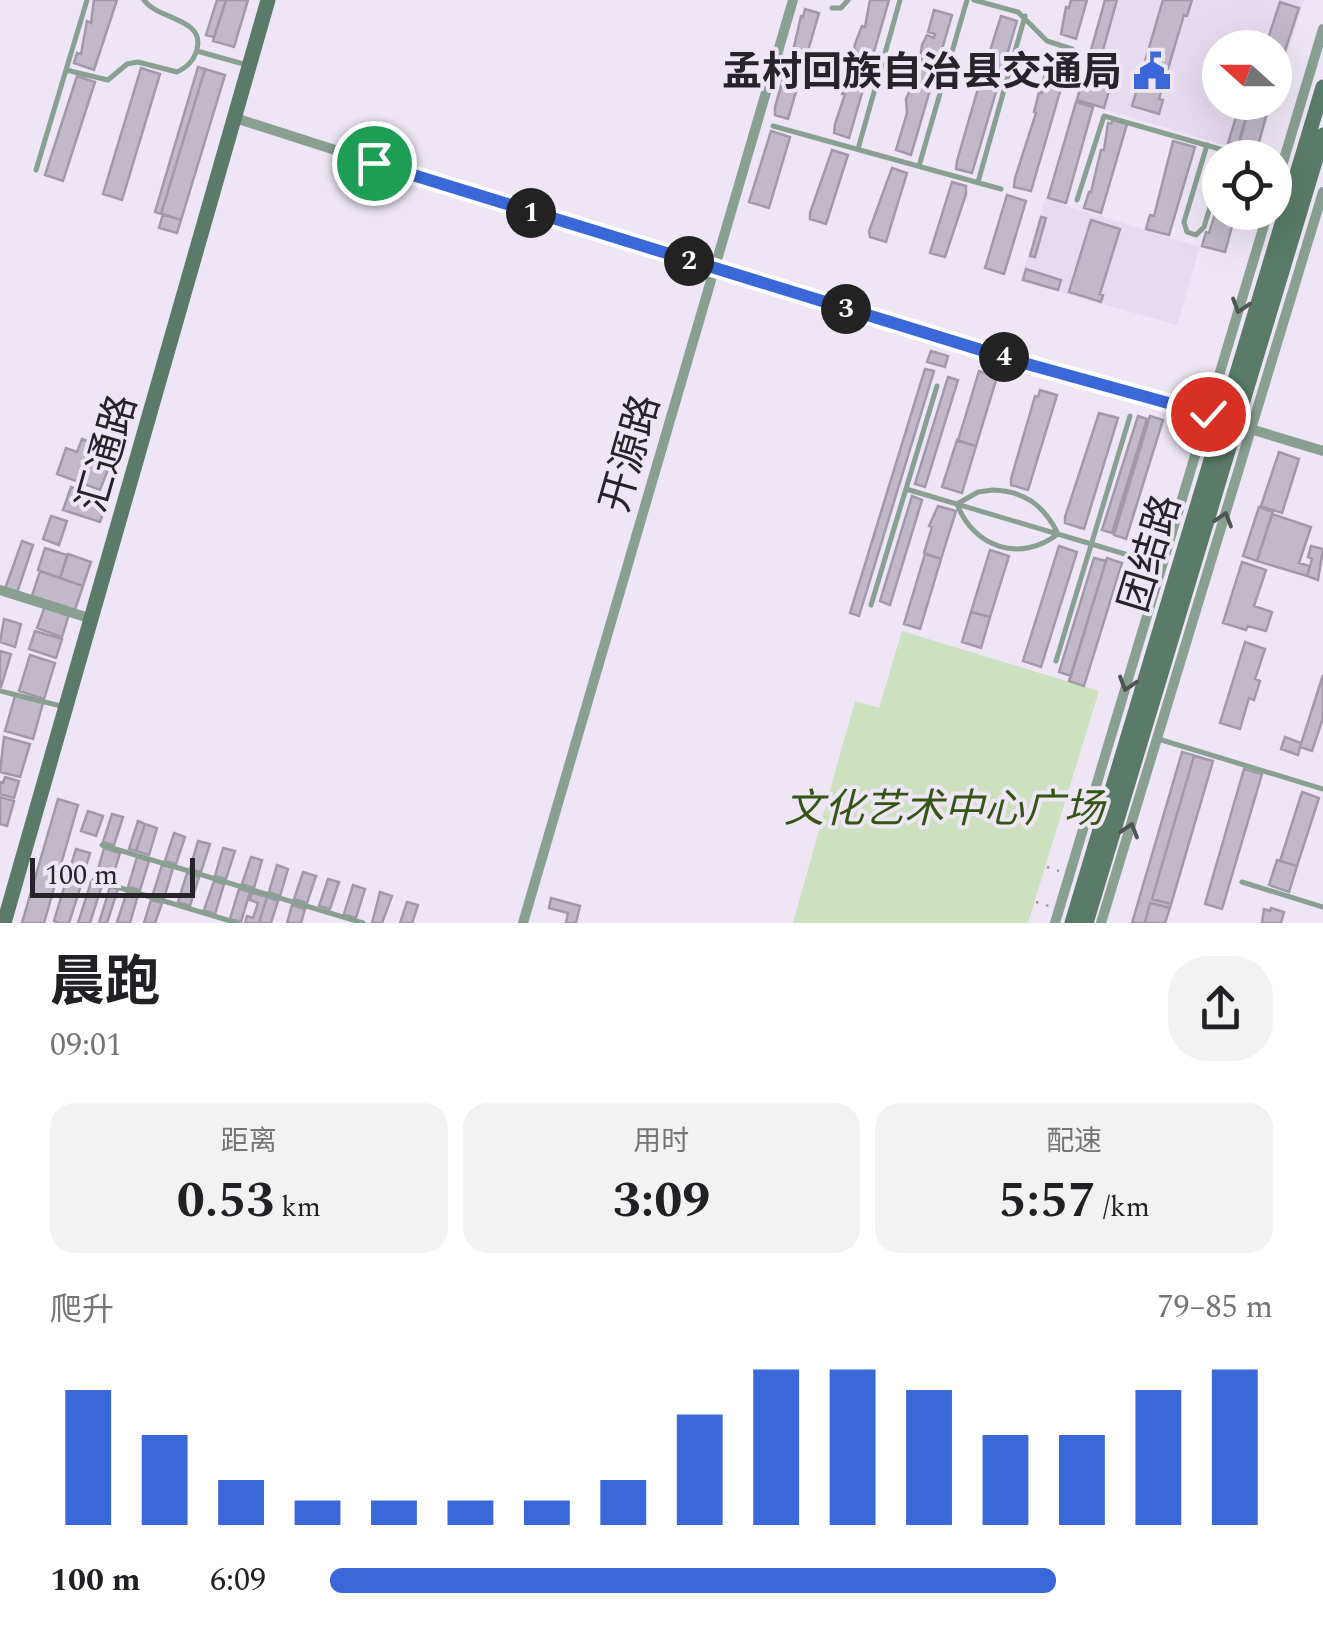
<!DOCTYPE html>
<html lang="zh">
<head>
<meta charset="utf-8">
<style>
  body { margin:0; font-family:Spectral,"Noto Sans SC",serif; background:#f2f2f2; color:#202124; height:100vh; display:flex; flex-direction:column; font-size:38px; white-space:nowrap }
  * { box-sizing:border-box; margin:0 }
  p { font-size:32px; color:#757577 }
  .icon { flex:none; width:55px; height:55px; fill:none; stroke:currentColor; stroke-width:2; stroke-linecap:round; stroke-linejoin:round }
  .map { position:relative; height:923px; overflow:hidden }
  .drawer { display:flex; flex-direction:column; background:#fff; flex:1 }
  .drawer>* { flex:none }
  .needle { width:65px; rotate:291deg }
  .buttons { position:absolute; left:1202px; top:30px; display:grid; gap:20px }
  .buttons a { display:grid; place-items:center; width:90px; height:90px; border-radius:50%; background:#fff; box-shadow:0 10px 40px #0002; font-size:50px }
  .scale { position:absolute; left:30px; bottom:25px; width:165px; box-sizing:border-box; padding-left:10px; border:5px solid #272429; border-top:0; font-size:28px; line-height:35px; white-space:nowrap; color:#272429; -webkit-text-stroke:8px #eee6f4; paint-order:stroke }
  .pin { position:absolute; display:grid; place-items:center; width:85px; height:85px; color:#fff; margin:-42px; border:5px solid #fff; border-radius:50%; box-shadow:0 2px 10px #0007 }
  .km { position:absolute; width:50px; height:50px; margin:-25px; border-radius:50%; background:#222; color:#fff; font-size:28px; line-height:50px; text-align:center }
  .round { display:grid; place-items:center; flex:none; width:105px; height:105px; border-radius:40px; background:#f2f2f2 }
  .summary { display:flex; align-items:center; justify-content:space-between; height:170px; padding:0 50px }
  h1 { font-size:55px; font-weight:700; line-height:75px }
  .metrics { display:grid; grid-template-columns:repeat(3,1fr); gap:15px; height:170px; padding:10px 50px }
  .metrics div { display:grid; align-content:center; border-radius:25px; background:#f2f2f2; text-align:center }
  .metrics b { font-size:50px; font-weight:700 }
  .metrics small { font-size:28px; font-weight:400 }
  .metrics p { font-size:28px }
  .chart { height:280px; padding:20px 50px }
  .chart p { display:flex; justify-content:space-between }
  .chart svg { width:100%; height:180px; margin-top:10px; stroke:#3b68d9; stroke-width:6 }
  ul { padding:0 50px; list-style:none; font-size:32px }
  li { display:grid; grid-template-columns:160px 120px 1fr; align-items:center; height:75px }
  li i { height:25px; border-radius:12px; background:#3b68d9 }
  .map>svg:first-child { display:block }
  .built { fill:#e7dbf0 }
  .green { fill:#cde0c0 }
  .building { fill:#c1b9c7; stroke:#a199a7; stroke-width:2.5 }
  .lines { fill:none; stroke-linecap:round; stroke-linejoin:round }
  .path { stroke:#9d97a1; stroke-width:2.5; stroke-dasharray:2.5 8; stroke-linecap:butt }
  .lane { stroke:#899f92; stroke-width:5 }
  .street { stroke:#899f92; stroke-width:10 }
  .secondary { stroke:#5a7b69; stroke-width:15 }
  .oneway { stroke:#4e5553 }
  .route-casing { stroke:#fff; stroke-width:20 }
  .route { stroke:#3b68d9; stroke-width:12 }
  .labels { text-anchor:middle; stroke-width:8; stroke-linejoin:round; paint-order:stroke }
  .poi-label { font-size:40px; font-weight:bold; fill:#272429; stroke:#eee6f4; text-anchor:end }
  .street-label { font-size:40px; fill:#272429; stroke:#eee6f4 }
  .park-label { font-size:40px; font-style:italic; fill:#345515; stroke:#eee6f4 }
</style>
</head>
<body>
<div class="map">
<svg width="1323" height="923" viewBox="0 0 1323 923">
  <rect width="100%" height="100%" fill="#eee6f4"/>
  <path class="built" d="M1105 0H1304L1275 95V48H1220V102L1273 103 1257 155 1074 100Z
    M1045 199 1200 247 1177 325 1020 281Z"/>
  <path class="green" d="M902 631 1099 691 1028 923H793L855 701 879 708Z"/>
  <path class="building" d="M94 0H117L94 70 74 63 77 53 81 54 87 21 91 23Z
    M217 0H226L214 37 206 35Z
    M226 0H248L234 47 213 41Z
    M870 0H889L849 138 834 133 835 124 845 94H842L846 76 851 64 857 65 858 60 853 59 855 44 862 26 865 27Z
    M1071 0H1087L1076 39 1061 34 1066 7 1069 8Z
    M1105 0H1117L1099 64 1088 61Z
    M1163 0H1192L1187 16 1184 15 1159 99 1163 100 1159 114 1132 106Z
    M1280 2 1299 8 1284 54 1275 51V48H1265Z
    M805 9 819 13 788 119 775 115V107L791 51H793L801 16 803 17Z
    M934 10 952 15 911 155 896 150 907 113 906 99 911 88 917 89 918 86 912 84 914 71 919 62 926 61 920 59 922 45 927 35 934 38 935 34 928 32Z
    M1001 16 1017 21 972 173 956 169 957 161 981 78 989 76 983 73Z
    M1053 57 1065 60 1063 66 1067 68 1031 191 1014 187 1015 178 1036 113 1034 112 1039 92 1042 93 1046 82 1043 81 1048 64Z
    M198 67 205 69 161 214 155 212Z
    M141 68 160 74 122 200 103 194Z
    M205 69 225 75 181 220 161 214Z
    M1086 69 1113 77 1104 108 1077 100Z
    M77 76 95 82 63 181 45 175Z
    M1076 102 1093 107 1066 203 1048 198Z
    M1248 111 1266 116 1256 153 1238 148Z
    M1237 114 1246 117 1238 145 1228 143Z
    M1113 120 1127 124 1101 213 1084 208 1089 192H1091L1101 150H1104L1108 123 1111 124Z
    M771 131 790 137 769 208 749 202Z
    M1173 141 1195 147 1169 235 1146 229 1150 215 1154 216Z
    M832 150 848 155 826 224 810 219V213Z
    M892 168 907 173 886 242 870 237 869 231Z
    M952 182 966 186V194L945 257 930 253Z
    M1007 195 1026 201 1004 274 985 268Z
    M1220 197V212H1236L1225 252 1202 246 1206 232 1209 233 1217 207 1214 206Z
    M163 214 181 220 177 233 159 228Z
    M1041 217 1046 218 1035 257 1030 256Z
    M1091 220 1120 229 1100 294 1103 295 1101 302 1069 292Z
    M1026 269 1061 280 1058 290 1023 280Z
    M931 351 948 356 945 367 927 362Z
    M925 369 934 371 859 616 850 613Z
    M979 371 997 377 976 446 958 441Z
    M948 377 958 380 925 487 915 484Z
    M1040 390 1057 395 1028 490 1011 485V479L1035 396 1038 397Z
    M1099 413 1118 418 1084 529 1065 523V517Z
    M1138 416 1147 419 1112 533 1102 530Z
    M1150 416 1163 420 1126 539 1114 535Z
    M82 439 115 451 100 490 57 474 66 448 77 452Z
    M957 440 976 446 962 493 942 487Z
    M1279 452 1299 459 1282 513 1261 506Z
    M71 487 108 499 100 522 63 510Z
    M912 496 922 500 890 605 880 601Z
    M938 506 956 511 941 559 924 553 932 527 929 526Z
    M1259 507 1273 512 1257 561 1243 556Z
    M1272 514 1311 527 1299 563 1310 566 1307 576 1257 561Z
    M51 516 67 521 59 545 43 539Z
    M22 541 33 545 17 593 5 589Z
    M1059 546 1077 552 1041 667 1023 661Z
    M1311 546 1323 549 1318 580 1307 576 1312 559 1308 557Z
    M45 548 67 555 60 578 38 570Z
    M990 550 1009 556 990 617 971 612Z
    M68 554 91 562 83 586 60 578Z
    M925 554 941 559 920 629 904 624Z
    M1094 558 1106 561 1071 676 1059 672Z
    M1107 558 1122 563 1084 686 1069 681Z
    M1242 562 1266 570 1254 606 1272 612 1266 631 1248 626 1246 630 1223 623Z
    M40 571 83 586 75 610 32 596Z
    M45 606 69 614 62 637 37 628Z
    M971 612 990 617 981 648 962 642Z
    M4 619 21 624 15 647 0 642Z
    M35 631 62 639 56 658 29 649Z
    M1245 642 1265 649 1255 679 1260 681 1254 700 1249 698 1240 729 1220 723Z
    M0 651 11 654 1 687H0Z
    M30 655 55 663 44 699 19 691Z
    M1323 675V718L1312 751 1300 747Z
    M15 696 43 703 33 739 5 731Z
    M4 737 30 744 20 777 0 772Z
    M1285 737 1301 743 1298 755 1281 749Z
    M1182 752 1213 761 1170 908 1165 923H1132Z
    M1194 756 1213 761 1171 904 1152 899Z
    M1244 769 1262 774 1222 909 1205 904Z
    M5 777 19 781 14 798 0 794V782L3 783Z
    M1302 792 1319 798 1297 866 1280 861Z
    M0 797 14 801 7 826 0 824Z
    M58 799 78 805 44 923H22Z
    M88 811 103 816 96 836 81 831Z
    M112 814 123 817 114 845 103 842Z
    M138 821 145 824 136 851 129 849Z
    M145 824 157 828 149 855 136 851Z
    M174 833 185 837 176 864 165 861Z
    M198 841 210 844 201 872 190 869Z
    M104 848 120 853 111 882 96 877Z
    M223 848 235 851 226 879 215 876Z
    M76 849 90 853 84 873 70 868Z
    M137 857 149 861 140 890 128 887Z
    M251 857 262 860 254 888 242 884Z
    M1277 860 1297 866 1289 892 1269 885Z
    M162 865 173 868 164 898 153 894Z
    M277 865 288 869 280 896 269 892Z
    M69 871 81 875 79 881 82 882 69 923H59L54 921Z
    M303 872 316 876 307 903 294 899Z
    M187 873 199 877 190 906 178 902Z
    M328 879 339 882 330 909 319 906Z
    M214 881 224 884 215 914 204 910Z
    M91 882 102 885 90 923H78Z
    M353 885 365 889 356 918 344 914Z
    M110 887 118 889 107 923H99Z
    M239 889 250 892 241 922 230 919Z
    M127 892 138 895 130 923H122L117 922Z
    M380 892 392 896 382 923H372Z
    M252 893 267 897 259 923H245L247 916 253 918 258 903 250 900Z
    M267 897 278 901 271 923H259Z
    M551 898 580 906 576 923H566L568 913 549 908Z
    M151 900 162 903 155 923H144Z
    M407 902 418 905 412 923H400Z
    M1150 903 1170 908 1165 923H1145Z
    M292 905 305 909 301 923H287Z
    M1271 908 1284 912 1281 923H1262L1264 909 1270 911Z"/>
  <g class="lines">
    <path class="path" d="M1047 867 1059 871
      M1036 902 1049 906"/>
    <path class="lane" d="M974 0 1018 12 1047 41 1072 49
      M832 8H841L848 0
      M197 51 247 65
      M66 70 108 80 127 64 138 62 177 72C187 67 194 61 197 49 205 18 158 20 144 0
      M773 126 1001 189
      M1207 145 1184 222 1187 232 1196 235 1204 227 1220 175
      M858 149 900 0
      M919 166 967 0
      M36 170 87 0
      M978 182 1025 16
      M1077 200 1104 116 1251 158
      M906 489 1162 565
      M993 490C1024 491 1044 505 1058 534 1020 563 974 548 957 504L978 492Z
      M871 605 937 386
      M1056 661 1130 416
      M0 691 65 707
      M1155 738 1323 789
      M102 845 363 923
      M94 880 237 923
      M1242 882 1323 907"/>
    <path class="street" d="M235 118C558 222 881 322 1208 415
      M1275 189 1323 29
      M1247 428 1323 451
      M0 590 92 619
      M523 923 793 0
      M1055 923 1268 212
      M1101 923 1323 192"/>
    <path class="secondary" d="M4 923 268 0
      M1072 923 1323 87
      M1086 923 1323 135"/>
  </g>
  <defs><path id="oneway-chevron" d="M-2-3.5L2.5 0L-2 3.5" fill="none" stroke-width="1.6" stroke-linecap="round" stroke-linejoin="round" transform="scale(2.5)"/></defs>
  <g class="oneway">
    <use href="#oneway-chevron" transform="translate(1240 306) rotate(107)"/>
    <use href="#oneway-chevron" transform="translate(1224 519) rotate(-73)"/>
    <use href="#oneway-chevron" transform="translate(1127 684) rotate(107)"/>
    <use href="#oneway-chevron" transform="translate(1130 830) rotate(-73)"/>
  </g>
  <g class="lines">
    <g class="route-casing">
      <path id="route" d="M374 163 1020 362 1208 414"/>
    </g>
    <use href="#route" class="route"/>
  </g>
  <defs>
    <g id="civic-bare" transform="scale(3)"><path d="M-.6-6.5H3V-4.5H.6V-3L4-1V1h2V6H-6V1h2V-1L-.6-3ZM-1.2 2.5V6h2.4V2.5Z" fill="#3b68d9" stroke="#eee6f4" stroke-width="2.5" paint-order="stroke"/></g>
  </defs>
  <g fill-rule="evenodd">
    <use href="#civic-bare" x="1152" y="71"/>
  </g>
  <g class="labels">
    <g class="poi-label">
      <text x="1122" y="85">孟村回族自治县交通局</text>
    </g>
    <g class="street-label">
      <text transform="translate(106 453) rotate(-74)" y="14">汇通路</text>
      <text transform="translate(629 453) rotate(-74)" y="14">开源路</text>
      <text transform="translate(1149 553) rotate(-73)" y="14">团结路</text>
    </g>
    <g class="park-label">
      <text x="944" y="822">文化艺术中心广场</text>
    </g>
  </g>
</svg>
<div class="buttons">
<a><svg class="needle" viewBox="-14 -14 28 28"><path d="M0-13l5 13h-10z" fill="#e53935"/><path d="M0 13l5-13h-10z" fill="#757577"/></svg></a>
<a><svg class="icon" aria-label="locate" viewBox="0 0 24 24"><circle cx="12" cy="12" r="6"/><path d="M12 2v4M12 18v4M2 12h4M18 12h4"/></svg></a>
</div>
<div class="scale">100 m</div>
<div class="pin" style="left:374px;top:163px;background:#1e9e55"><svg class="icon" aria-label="arrive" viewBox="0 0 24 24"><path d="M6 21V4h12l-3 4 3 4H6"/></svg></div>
<div class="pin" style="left:1208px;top:414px;background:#d93025"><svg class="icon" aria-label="check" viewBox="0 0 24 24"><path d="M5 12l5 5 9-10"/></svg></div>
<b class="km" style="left:531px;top:213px">1</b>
<b class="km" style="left:689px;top:261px">2</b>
<b class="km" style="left:846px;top:309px">3</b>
<b class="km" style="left:1004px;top:357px">4</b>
</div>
<section class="drawer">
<div class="summary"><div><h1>晨跑</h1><p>09:01</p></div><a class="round"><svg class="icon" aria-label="share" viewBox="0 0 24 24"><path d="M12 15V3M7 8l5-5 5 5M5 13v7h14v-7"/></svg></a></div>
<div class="metrics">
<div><p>距离</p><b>0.53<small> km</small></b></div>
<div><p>用时</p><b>3:09</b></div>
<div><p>配速</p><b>5:57<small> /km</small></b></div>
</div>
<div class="chart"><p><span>爬升</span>79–85 m</p>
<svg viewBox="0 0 160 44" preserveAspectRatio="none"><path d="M5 44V11M15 44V22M25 44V33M35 44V38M45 44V38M55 44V38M65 44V38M75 44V33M85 44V17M95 44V6M105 44V6M115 44V11M125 44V22M135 44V22M145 44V11M155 44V6"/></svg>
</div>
<ul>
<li><b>100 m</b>6:09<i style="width:77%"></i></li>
</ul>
</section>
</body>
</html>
